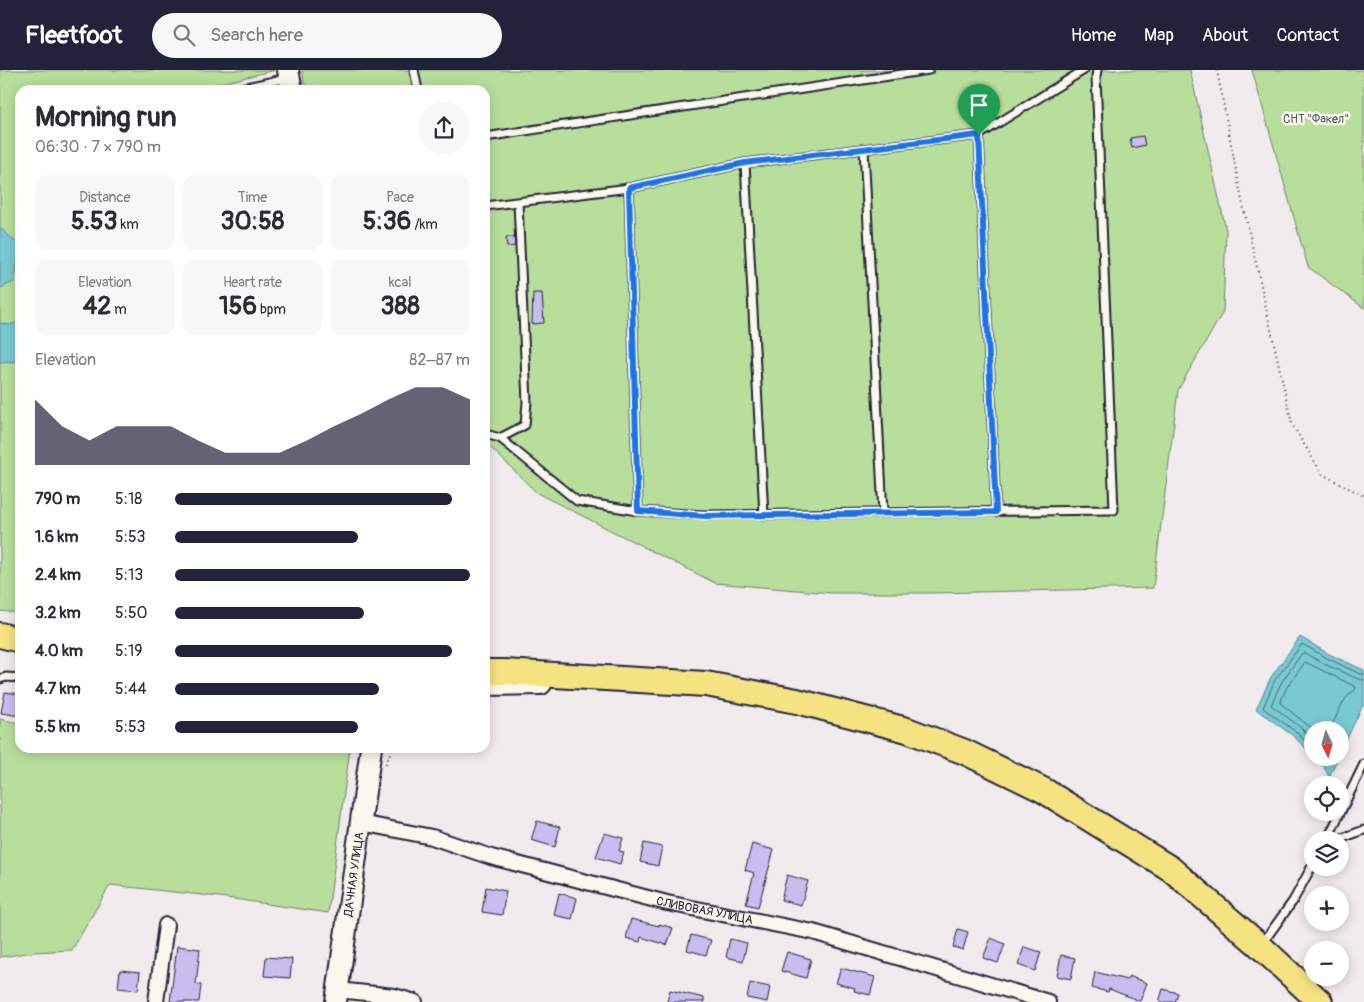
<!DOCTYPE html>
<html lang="en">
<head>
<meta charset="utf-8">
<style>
  body { margin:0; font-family:Pangolin,sans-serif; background:#f7f7f7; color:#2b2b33; height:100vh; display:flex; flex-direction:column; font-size:19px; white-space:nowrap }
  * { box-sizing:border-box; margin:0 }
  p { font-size:16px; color:#7c7c81 }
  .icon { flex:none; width:28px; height:28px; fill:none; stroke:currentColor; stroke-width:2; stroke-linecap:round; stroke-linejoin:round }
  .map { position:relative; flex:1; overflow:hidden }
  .drawer { position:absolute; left:15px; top:15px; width:475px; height:668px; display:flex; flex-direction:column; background:#fff; border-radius:15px; box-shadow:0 2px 12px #0003 }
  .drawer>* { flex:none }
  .needle { width:32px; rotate:175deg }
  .controls { position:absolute; left:1304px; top:651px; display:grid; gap:10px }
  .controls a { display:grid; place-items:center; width:45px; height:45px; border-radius:50%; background:#fff; box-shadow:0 2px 12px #0003; font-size:25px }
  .pin { position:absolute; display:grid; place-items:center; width:42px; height:42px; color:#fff; margin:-51px -21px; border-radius:50% 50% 50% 0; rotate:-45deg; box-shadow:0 0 5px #0007 }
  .pin .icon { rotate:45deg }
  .round { display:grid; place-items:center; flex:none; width:52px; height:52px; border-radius:26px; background:#f7f7f7 }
  .headline { display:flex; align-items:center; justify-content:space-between; height:85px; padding:0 20px }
  h1 { font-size:28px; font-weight:800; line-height:38px }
  .figures { display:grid; grid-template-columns:repeat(3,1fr); gap:8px; height:85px; padding:5px 20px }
  .figures div { display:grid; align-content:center; border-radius:12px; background:#f7f7f7; text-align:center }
  .figures b { font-size:25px; font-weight:800 }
  .figures small { font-size:14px; font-weight:400 }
  .figures p { font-size:14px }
  .chart { height:140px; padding:10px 20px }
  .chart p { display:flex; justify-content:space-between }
  .chart svg { width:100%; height:90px; margin-top:5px; fill:#22223b; opacity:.7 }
  ul { padding:0 20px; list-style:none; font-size:16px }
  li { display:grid; grid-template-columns:80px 60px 1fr; align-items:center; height:38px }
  li i { height:12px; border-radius:6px; background:#22223b }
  header { display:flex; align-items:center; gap:30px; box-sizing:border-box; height:70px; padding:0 25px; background:#22223b; color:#fff }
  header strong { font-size:24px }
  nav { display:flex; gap:28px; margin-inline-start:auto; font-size:18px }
  .search { width:350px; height:45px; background:#f7f7f7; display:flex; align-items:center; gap:12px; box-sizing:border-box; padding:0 18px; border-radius:28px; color:#7c7c81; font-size:19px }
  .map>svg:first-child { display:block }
  .green { fill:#b7df9b; stroke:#6c806b }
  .water { fill:#79c9d2; stroke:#568696 }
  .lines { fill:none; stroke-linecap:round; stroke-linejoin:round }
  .shore { stroke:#456577; stroke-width:1 }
  .building { fill:#c7bdef; stroke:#22223b }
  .service-casing { stroke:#22223b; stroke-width:11 }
  .minor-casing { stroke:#22223b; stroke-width:18 }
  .secondary-casing { stroke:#22223b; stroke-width:24 }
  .trunk-casing { stroke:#22223b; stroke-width:28 }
  .path { stroke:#22223b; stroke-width:2; stroke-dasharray:1 4; stroke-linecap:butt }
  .service { stroke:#fbf7ec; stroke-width:7 }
  .minor { stroke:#fbf7ec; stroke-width:14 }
  .secondary { stroke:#fbf7ec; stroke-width:20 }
  .trunk { stroke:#f5e382; stroke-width:24 }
  .route-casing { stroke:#fff; stroke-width:10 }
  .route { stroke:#1a73e8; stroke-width:6 }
  .labels { text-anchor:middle; stroke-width:5; stroke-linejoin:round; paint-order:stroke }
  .park-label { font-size:12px; fill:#4f5b58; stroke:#fbf7ec }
  .street-label { font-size:12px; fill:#22223b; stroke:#fbf7ec }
</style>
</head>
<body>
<header>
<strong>Fleetfoot</strong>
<div class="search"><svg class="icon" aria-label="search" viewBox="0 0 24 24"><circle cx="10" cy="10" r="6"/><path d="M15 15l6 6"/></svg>Search here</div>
<nav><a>Home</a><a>Map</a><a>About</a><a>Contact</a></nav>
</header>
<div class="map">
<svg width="1364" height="932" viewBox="0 0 1364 932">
  <rect width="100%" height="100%" fill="#f1ebed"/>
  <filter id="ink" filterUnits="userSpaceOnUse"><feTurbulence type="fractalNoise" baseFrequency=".02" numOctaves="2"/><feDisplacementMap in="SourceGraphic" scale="10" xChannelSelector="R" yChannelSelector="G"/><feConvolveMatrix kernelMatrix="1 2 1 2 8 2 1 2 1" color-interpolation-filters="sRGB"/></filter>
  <g filter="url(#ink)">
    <path class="green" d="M0 0H276L192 20H20V543L0 541Z
      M302 0H1190L1226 160 1223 242 1178 320 1153 518 932 523H831L715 513 537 423 485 372V20H306Z
      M1252 0H1364V238L1308 197Z
      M0 649 18 653 20 651V678H350L328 843 220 827 110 815 72 880 34 882 0 887Z"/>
    <path class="water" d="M0 158 20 176V181L14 212 0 218Z
      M20 251V291L0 292V253L10 255Z
      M1300 567 1329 584 1364 600V633L1340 683V660H1312V684L1292 665 1256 639 1271 607Z
      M1316 688H1338L1329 707 1322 693Z"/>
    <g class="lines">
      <path class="shore" d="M1314 660 1280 633 1287 617 1305 592 1356 617 1355 620C1342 628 1337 646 1330 660
        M1312 669 1299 656 1271 635 1281 613 1302 583H1305L1324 594 1358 609 1364 610
        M1312 678 1295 661 1263 638 1275 610 1302 574 1327 588 1360 604H1364"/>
    </g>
    <path class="building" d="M1143 66 1145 75 1132 78 1130 68Z
      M506 167H514L515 176 507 177Z
      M533 223H542L544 253 532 254Z
      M5 622 20 624V646L1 643Z
      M537 751 560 757 555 777 531 770Z
      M604 763 623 768 619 781 624 782 620 794 596 787Z
      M644 773 662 777 658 796 640 792Z
      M752 774 774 780 758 837 746 834 754 803 745 800Z
      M787 805 808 811 801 835 781 830Z
      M486 817 506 821 502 845 482 842Z
      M559 823 577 828 572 849 554 845Z
      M631 849 659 856V854L673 858 667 875 641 867 640 872 626 868Z
      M958 859 968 862 963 880 953 877Z
      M691 865 711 870 706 885 687 880Z
      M991 868 1005 874 998 893 983 888Z
      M730 869 747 873 743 891 726 887Z
      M177 876 200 879 196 914 201 915 199 932H170Z
      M1024 877 1041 882 1035 901 1018 895Z
      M787 882 811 889 806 908 781 901Z
      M1061 885 1075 888 1071 909 1057 906Z
      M266 887 292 889 290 908 264 906Z
      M841 898 875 907 870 925 854 921 855 918 836 913Z
      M120 900 140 902 138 920 118 918Z
      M1095 902 1127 910 1129 906 1147 913 1140 931 1109 919 1108 922 1092 918Z
      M750 913 770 917 767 932 747 928Z
      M1163 919 1178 923 1175 932H1159Z
      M670 920 704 928V932H667Z"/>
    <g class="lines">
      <g class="service-casing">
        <path id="service" d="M414 0 418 20
          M232 20 288 8
          M979 65 996 442
          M485 67 929 0
          M864 79 883 443
          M745 93 764 445
          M629 118 638 441
          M485 136 629 118 745 93 979 65 1084 0
          M485 364 500 368 577 431 638 441 705 445 1114 440 1096 7 1097 0
          M500 368 525 355 527 332 518 132
          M0 609 6 607 20 608
          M1327 770 1364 694
          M1337 770 1364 760
          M1262 874 1293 831 1312 796"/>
      </g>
      <g class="minor-casing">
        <g id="minor">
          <path id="s1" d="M361 753 432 767 491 787 667 833 813 862 1048 932"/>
          <path d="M338 920 394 926 415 932"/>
          <path d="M156 932 166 855"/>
        </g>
      </g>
      <g class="secondary-casing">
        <g id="secondary">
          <path d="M288 0 292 20"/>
          <path d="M485 615 541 614"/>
          <path id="s2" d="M336 932 371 678"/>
        </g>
      </g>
      <g class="trunk-casing">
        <path id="trunk" d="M0 565 20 570
          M485 602H504L706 614 797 631 907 660 965 682 1043 720 1171 799 1260 876 1320 932"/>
      </g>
      <path class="path" d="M1217 0 1241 126 1292 354 1322 404 1364 426
        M386 694 392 678"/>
      <use href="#service" class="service"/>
      <use href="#minor" class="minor"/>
      <use href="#secondary" class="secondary"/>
      <use href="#trunk" class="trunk"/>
    </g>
  </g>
  <g class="lines" filter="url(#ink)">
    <g class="route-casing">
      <path id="route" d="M979 65 996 442 705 446 638 441 629 118 745 93Z"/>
    </g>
    <use href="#route" class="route"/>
  </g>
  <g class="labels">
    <g class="park-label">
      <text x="1316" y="53">СНТ "Факел"</text>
    </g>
    <g class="street-label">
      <text dy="4" stroke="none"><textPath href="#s2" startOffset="129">ДАЧНАЯ УЛИЦА</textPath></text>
      <text dy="4" stroke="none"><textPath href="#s1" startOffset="355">СЛИВОВАЯ УЛИЦА</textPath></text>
    </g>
  </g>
</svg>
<div class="controls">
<a><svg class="needle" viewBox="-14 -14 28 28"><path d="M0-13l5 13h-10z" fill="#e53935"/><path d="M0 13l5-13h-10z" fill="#7c7c81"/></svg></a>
<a><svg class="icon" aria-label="locate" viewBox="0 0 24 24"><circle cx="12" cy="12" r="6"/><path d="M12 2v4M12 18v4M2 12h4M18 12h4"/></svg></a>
<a><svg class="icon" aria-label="layers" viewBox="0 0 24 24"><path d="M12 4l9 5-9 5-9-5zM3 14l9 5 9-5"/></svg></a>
<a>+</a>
<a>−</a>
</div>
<div class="pin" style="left:979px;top:65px;background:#1e9e55"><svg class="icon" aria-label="arrive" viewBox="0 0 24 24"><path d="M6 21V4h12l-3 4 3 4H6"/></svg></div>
<section class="drawer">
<div class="headline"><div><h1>Morning run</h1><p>06:30 · 7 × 790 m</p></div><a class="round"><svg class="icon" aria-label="share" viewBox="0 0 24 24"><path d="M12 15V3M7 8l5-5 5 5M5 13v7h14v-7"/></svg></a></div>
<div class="figures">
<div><p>Distance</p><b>5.53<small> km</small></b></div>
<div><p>Time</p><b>30:58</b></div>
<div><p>Pace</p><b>5:36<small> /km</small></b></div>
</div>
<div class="figures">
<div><p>Elevation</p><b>42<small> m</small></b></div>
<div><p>Heart rate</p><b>156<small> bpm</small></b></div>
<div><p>kcal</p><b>388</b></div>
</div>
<div class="chart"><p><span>Elevation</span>82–87 m</p>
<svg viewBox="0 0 160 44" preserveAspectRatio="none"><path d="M0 44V12L10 25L20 32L30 25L40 25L50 25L60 32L70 38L80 38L90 38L100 32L110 25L120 19L130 12L140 6L150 6L160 12V44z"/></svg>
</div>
<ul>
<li><b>790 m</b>5:18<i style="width:94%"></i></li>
<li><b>1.6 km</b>5:53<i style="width:62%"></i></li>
<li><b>2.4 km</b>5:13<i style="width:100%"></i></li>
<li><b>3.2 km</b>5:50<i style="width:64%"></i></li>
<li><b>4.0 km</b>5:19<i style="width:94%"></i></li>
<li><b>4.7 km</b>5:44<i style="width:69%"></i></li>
<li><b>5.5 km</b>5:53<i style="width:62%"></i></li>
</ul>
</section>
</div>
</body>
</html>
